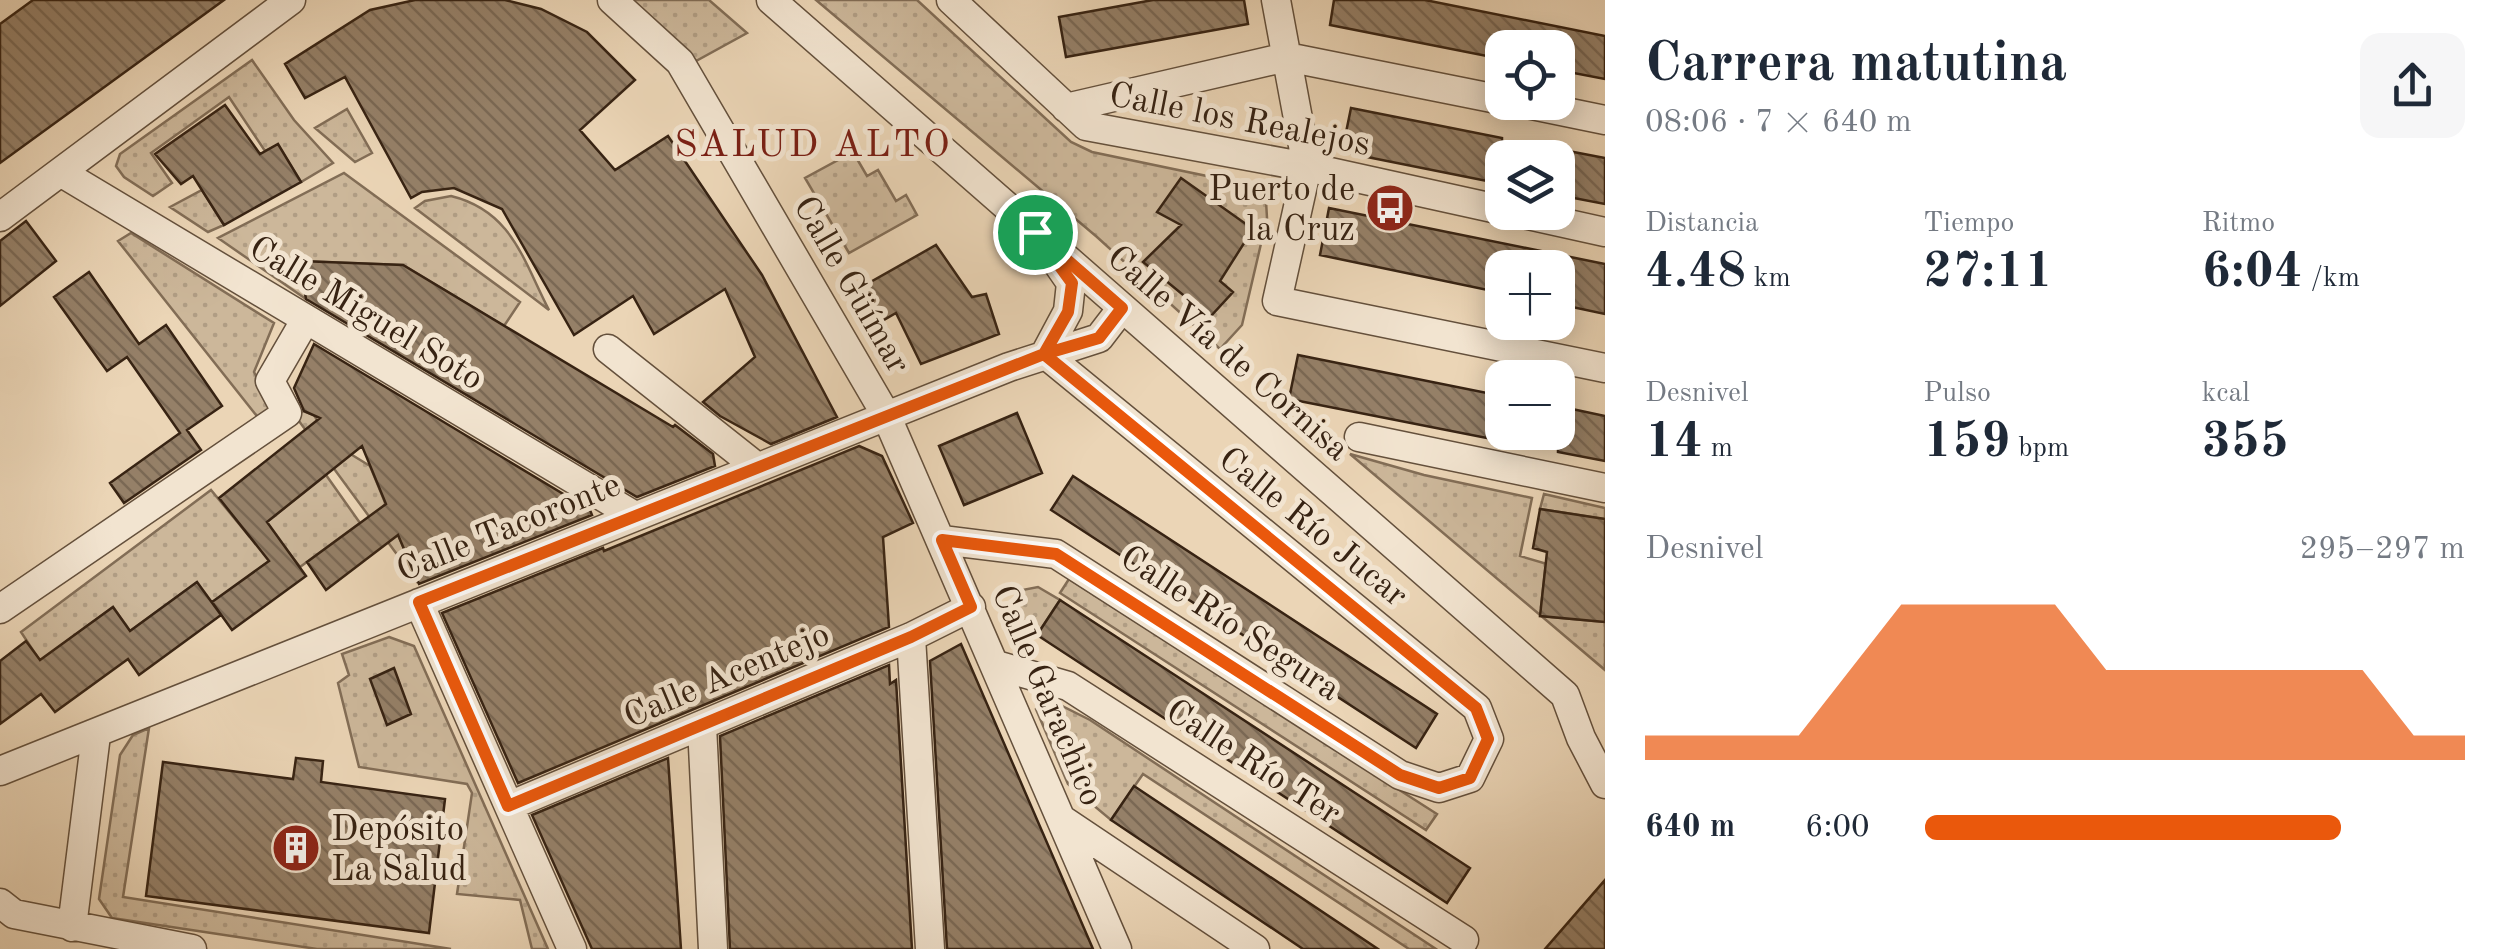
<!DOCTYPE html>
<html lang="es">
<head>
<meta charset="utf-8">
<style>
  body { margin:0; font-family:"Old Standard TT",serif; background:#f6f6f7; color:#1f2937; height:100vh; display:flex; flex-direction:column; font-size:38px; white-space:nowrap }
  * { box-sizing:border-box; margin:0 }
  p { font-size:32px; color:#747a83 }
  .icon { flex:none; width:55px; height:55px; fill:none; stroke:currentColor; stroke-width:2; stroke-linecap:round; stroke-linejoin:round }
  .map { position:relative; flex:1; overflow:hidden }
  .details { display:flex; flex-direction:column; background:#fff; width:900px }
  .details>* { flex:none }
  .fabs { position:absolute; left:1485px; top:30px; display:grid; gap:20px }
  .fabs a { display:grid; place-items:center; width:90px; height:90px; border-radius:20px; background:#fff; box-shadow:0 5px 25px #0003; font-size:50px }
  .pin { position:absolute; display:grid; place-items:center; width:85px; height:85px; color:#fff; margin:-42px; border:5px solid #fff; border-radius:50%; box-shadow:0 2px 10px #0007 }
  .round { display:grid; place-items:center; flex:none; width:105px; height:105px; border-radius:20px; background:#f6f6f7 }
  .summary { display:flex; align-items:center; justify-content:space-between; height:170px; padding:0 40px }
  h1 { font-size:55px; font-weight:600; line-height:75px }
  .stats { display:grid; grid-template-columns:repeat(3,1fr); gap:15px; height:170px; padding:10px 40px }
  .stats div { display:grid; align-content:center }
  .stats b { font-size:50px; font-weight:600 }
  .stats small { font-size:28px; font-weight:400 }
  .stats p { font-size:28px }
  .chart { height:280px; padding:20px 40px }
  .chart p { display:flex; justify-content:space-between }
  .chart svg { width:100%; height:180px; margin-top:10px; fill:#ea580c; opacity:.7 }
  ul { padding:0 40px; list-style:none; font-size:32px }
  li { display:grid; grid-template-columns:160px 120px 1fr; align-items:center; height:75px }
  li i { height:25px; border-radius:12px; background:#ea580c }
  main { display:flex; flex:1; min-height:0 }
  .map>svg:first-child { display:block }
  .park { fill:url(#park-dots); stroke:#826d56; stroke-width:2.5 }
  .building { fill:url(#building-back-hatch); stroke:#372313; stroke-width:2.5 }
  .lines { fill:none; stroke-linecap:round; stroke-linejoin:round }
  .street-casing { stroke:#64503c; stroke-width:31 }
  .street { stroke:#f2e4d0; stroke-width:28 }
  .route-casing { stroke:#fff; stroke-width:20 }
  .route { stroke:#ea580c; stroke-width:12 }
  .labels { text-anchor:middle; stroke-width:10; stroke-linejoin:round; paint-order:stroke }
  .street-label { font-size:35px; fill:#372313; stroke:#f2e4d0 }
  .poi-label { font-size:35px; fill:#372313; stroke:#f2e4d0; text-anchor:end }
  .neighbourhood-label { font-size:38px; letter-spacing:2.5px; fill:#7a1f14; stroke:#f2e4d0 }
</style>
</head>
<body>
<main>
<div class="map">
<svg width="1605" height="949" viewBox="0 0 1605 949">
  <defs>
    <pattern id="park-dots" width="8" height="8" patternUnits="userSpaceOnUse" patternTransform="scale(2.5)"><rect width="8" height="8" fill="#ccb79a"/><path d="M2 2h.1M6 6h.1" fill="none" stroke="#b09d84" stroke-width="1.8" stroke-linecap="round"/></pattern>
    <pattern id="building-back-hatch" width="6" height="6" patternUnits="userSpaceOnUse" patternTransform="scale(2.5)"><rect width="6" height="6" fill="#958068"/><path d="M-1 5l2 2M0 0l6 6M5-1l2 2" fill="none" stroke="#7a6854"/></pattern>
  </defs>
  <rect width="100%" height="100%" fill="#ebd5b6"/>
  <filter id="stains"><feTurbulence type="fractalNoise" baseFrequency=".002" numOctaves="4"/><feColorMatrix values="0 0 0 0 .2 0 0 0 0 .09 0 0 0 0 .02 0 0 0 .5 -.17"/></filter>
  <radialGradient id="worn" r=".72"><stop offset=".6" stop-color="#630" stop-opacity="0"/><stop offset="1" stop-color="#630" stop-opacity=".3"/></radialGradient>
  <path class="park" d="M623 0H709L747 33 696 61Z
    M816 0H917L1071 142 1092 152 1245 184 1266 201 1267 218 1242 325 1220 349 1097 237Z
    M252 60 294 120 333 163 301 182 278 145 265 151 229 97 151 153 172 183 153 196 124 177 116 166 120 154Z
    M347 109 372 153 355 162 315 128Z
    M853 152 867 176 878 170 896 201 906 195 917 215 849 253 805 178Z
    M344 173 520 302 504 326 403 265 300 261 306 299 218 238Z
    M202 190 224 225 208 232 170 207Z
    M451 196C512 211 523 260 549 310L415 208 425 201Z
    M131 233 274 323 254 372 275 410 260 420 118 241Z
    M303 411 314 415 328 440 370 466 418 583 296 417Z
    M1350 454 1424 475 1532 498 1520 556 1564 569 1545 571 1541 607 1551 617 1605 622V670Z
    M326 475 360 523 300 567 286 549 212 603 196 583 130 631 113 607 40 661 21 632 211 490 249 536Z
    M1544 494 1605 508V519L1540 509Z
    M1069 579 1437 814 1426 830 1060 593Z
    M1038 587 1060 600 1037 635 1013 612 1017 591Z
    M389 637 414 646 548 949H532L520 900 457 894 472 793 467 784 359 767 338 683 349 675 342 654Z
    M1044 702 1058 704 1090 720 1436 949H1409L1143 774 1111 820 1068 784 1036 709Z
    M149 728 123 897 451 949H317L112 918 99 899 120 755 133 735Z"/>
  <path class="building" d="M33 0H224L0 163V24Z
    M415 0H505L541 9 587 32 635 80 580 130 615 170 668 136 762 275 837 417 771 444 720 416 703 402 755 357 725 289 654 334 633 296 574 335 502 209 454 188 422 192 411 198 345 77 305 98 285 64 370 10Z
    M1153 0H1244L1248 24 1066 57 1059 17Z
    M1334 0H1425L1605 36V79L1558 70V48H1502V59L1330 25Z
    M225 105 260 154 278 144 301 182 224 225 193 176 181 184 155 154Z
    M1351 108 1502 138V184L1342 152Z
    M1558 149 1605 158V204L1558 195Z
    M1181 178 1253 229 1220 281 1233 292 1210 317 1143 262 1181 225 1157 212Z
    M1329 208 1605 264V314L1558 304V268H1502V293L1320 255Z
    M26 221 56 261 0 306V241Z
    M936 245 972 297 986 294 999 334 921 364 896 313 882 321 860 288Z
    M300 261 403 265 673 427 675 425 713 454 715 466 637 497 306 299Z
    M89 272 139 344 166 325 222 406 187 430 201 450 124 503 110 483 180 433 127 357 107 371 54 297Z
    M314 344 590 510 592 515 419 584 398 535 326 590 307 562 386 504 362 446 267 522 306 576 232 630 212 602 269 561 219 498 320 418 304 411 294 388Z
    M1298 355 1502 396V441L1289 399Z
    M1558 406 1605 416V461L1558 452Z
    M1017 413 1042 473 964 505 939 446Z
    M859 446 882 456 913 523 883 537 889 627 518 783 442 613 603 548 604 551Z
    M1073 476 1437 714 1416 748 1051 510Z
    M1540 509 1605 519V622L1540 616 1547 552 1533 548Z
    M197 582 221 615 139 675 128 659 55 712 41 694 0 724V661L26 641 40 660 113 607 130 631Z
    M1060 600 1470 868 1447 903 1037 635Z
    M961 644 1093 949H947L930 661Z
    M889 665 890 684 896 680 912 949H730L720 736Z
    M394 668 411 714 387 725 370 679Z
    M296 758 323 761 321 782 445 799 429 933 146 896 163 762 293 779Z
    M668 758 681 949H592L532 815Z
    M1134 786 1378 949H1303L1111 820Z
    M1605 880V949H1545Z"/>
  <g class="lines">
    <g class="street-casing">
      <path id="street" d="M612 0 680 62 886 415 1117 949
        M771 0 1565 695 1581 738 1605 784
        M951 0 1086 126 1307 167 1502 210
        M1276 0 1307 167 1277 301 1605 368
        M1517 102 1605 120
        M1066 108 1287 57 1502 100
        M62 173 635 516
        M1514 212 1605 232
        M0 217 291 0
        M608 349 757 467
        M1045 354 1068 311 1071 283 1053 257
        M1359 437 1605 488
        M942 540 1056 554 1400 775 1439 788 1470 778 1489 739 1477 708 1045 354
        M419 603 572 949
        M0 609 287 413 270 381 306 319
        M911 637 930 949
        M996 665 1068 686 1464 940
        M702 726 713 949
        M0 771 1009 367 1099 338 1122 308
        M509 806 911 637 971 607
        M1064 821 1255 949
        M0 903 14 914 192 949
        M72 927 96 735"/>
    </g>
    <use href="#street" class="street"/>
  </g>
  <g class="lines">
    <g class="route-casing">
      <path id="route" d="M1035 232 1072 283 1068 312 1044 354 419 602 508 806 911 637 971 607 942 540 1056 554 1400 775 1439 788 1470 778 1488 739 1476 708 1044 354 1099 338 1122 308 1035 232"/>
    </g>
    <use href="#route" class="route"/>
  </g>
  <defs>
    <g id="bus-disc" transform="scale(2.5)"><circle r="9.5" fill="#8f2418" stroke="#f2e4d0"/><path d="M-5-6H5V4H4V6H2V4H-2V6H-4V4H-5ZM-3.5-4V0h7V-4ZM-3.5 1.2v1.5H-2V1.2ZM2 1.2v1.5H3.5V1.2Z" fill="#fff"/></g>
    <g id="building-disc" transform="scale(2.5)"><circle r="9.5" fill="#8f2418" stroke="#f2e4d0"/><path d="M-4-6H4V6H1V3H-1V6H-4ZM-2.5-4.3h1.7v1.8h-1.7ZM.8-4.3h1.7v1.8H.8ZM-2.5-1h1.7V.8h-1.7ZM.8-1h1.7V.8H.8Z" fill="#fff"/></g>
  </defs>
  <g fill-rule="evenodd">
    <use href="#bus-disc" x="1390" y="208"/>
    <use href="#building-disc" x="296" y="848"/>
  </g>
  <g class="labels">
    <g class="street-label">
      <text transform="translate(1240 118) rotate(11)" y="12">Calle los Realejos</text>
      <text transform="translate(853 284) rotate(60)" y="12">Calle Güímar</text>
      <text transform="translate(367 312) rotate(31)" y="12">Calle Miguel Soto</text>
      <text transform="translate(1229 352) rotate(41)" y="12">Calle Vía de Cornisa</text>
      <text transform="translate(508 526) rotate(-22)" y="12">Calle Tacoronte</text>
      <text transform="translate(1314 526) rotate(39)" y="12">Calle Río Jucar</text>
      <text transform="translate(1231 622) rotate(33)" y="12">Calle Río Segura</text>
      <text transform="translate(726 674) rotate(-23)" y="12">Calle Acentejo</text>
      <text transform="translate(1049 695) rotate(67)" y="12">Calle Garachico</text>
      <text transform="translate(1254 761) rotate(33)" y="12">Calle Río Ter</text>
    </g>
    <g class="poi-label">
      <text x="1355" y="200">Puerto de<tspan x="1355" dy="40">la Cruz</tspan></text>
      <text x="331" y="840" text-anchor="start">Depósito<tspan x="331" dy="40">La Salud</tspan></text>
    </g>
    <g class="neighbourhood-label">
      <text x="813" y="156">SALUD ALTO</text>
    </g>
  </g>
  <rect width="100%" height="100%" filter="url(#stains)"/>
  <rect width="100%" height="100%" fill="url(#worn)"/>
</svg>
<div class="fabs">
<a><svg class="icon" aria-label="locate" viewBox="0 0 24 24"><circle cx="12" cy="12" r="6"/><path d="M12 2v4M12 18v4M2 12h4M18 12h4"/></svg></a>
<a><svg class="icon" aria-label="layers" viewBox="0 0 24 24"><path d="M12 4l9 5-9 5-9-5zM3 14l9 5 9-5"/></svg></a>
<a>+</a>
<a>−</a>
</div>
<div class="pin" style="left:1035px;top:232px;background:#1e9e55"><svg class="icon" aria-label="arrive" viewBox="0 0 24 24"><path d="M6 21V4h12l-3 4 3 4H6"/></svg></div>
</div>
<section class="details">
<div class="summary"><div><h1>Carrera matutina</h1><p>08:06 · 7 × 640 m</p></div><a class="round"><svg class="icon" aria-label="share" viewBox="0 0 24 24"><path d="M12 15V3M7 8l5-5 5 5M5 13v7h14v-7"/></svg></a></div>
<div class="stats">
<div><p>Distancia</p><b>4.48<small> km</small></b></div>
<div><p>Tiempo</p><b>27:11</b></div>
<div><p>Ritmo</p><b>6:04<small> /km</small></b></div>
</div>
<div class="stats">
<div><p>Desnivel</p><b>14<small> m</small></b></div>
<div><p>Pulso</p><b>159<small> bpm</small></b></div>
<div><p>kcal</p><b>355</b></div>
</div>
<div class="chart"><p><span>Desnivel</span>295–297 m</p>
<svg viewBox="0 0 160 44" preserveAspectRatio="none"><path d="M0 44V38L10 38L20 38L30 38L40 22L50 6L60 6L70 6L80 6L90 22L100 22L110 22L120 22L130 22L140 22L150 38L160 38V44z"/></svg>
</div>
<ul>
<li><b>640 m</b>6:00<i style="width:77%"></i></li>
</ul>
</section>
</main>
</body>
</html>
